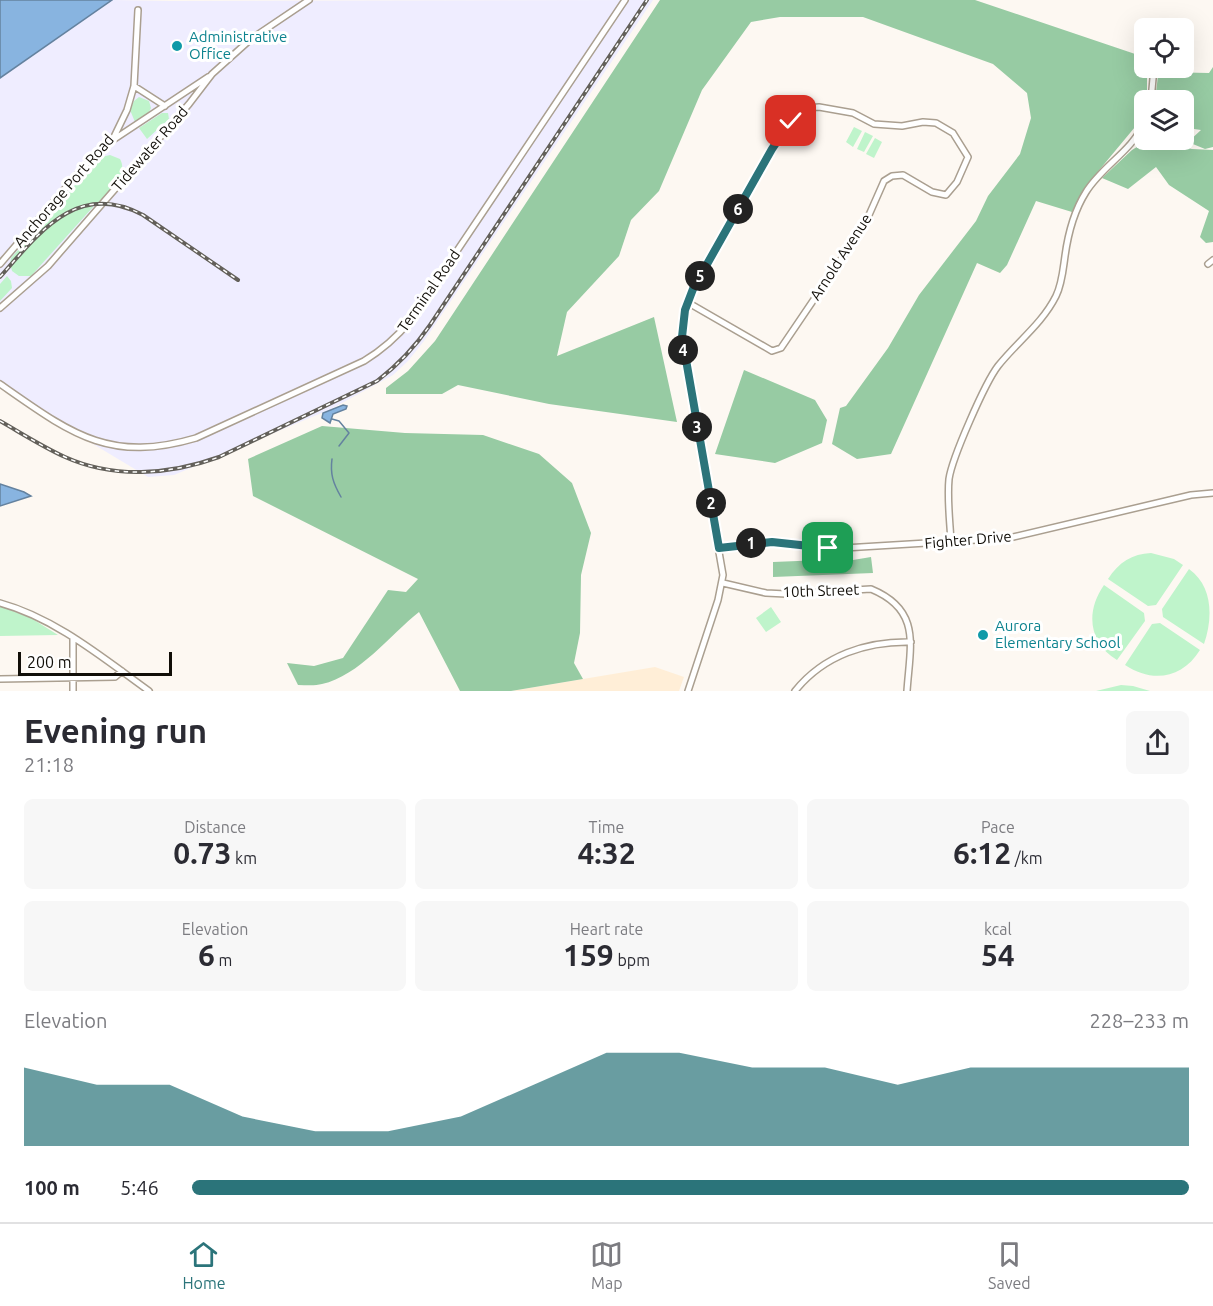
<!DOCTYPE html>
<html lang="en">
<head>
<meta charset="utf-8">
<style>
  body { margin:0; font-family:Ubuntu,sans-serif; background:#f7f7f7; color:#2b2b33; height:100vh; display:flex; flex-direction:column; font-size:22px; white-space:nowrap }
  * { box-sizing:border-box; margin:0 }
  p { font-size:20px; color:#7c7c81 }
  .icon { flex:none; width:33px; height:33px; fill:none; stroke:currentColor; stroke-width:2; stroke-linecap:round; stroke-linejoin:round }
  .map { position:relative; height:691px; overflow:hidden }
  .drawer { display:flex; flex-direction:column; background:#fff; flex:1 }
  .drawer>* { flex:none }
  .buttons { position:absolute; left:1134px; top:18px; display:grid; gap:12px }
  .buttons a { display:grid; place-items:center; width:60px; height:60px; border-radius:9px; background:#fff; box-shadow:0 6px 24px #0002; font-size:30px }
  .scale { position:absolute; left:18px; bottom:15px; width:154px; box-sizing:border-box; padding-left:6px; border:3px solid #110e08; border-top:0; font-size:16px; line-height:21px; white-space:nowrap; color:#110e08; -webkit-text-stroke:4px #fff; paint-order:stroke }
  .pin { position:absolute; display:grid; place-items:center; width:51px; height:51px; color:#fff; margin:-26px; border-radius:12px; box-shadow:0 3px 9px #0006 }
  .km { position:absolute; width:30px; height:30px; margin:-15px; border-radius:50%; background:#222; color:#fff; font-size:16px; line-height:30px; text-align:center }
  .round { display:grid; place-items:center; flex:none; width:63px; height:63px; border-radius:9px; background:#f7f7f7 }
  .headline { display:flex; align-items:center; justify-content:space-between; height:102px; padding:0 24px }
  h1 { font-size:33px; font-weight:600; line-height:45px }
  .stats { display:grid; grid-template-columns:repeat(3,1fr); gap:9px; height:102px; padding:6px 24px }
  .stats div { display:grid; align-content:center; border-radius:9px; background:#f7f7f7; text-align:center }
  .stats b { font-size:30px; font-weight:600 }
  .stats small { font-size:16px; font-weight:400 }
  .stats p { font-size:16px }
  .chart { height:168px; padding:12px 24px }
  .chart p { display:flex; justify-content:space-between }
  .chart svg { width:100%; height:108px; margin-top:6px; fill:#2b747a; opacity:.7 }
  ul { padding:0 24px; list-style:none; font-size:20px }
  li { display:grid; grid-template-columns:96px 72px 1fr; align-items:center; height:45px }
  li i { height:15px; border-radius:8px; background:#2b747a }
  .dock { display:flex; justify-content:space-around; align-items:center; height:84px; border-top:2px solid #e1e1e2; background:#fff; font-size:16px; color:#7c7c81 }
  .dock a { display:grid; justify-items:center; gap:3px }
  .dock .selected { color:#2b747a }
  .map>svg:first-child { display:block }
  .built { fill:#ffeed7 }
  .industrial { fill:#efedff }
  .green { fill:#bff4cb }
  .forest { fill:#97cba3 }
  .water { fill:#88b4e0; stroke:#64829f; stroke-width:1.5 }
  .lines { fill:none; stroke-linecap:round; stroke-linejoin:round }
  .stream { stroke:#64829f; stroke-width:1.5 }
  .minor-casing { stroke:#aa9f90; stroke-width:8 }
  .minor { stroke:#fff; stroke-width:5 }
  .rail-casing { stroke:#63605a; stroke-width:4 }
  .rail { stroke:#fff; stroke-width:1.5; stroke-dasharray:4.5; stroke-linecap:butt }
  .route-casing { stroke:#fff; stroke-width:12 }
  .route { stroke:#2b747a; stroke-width:8 }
  .culture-dot { fill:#0f9aa8; stroke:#fff; stroke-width:2 }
  .labels { text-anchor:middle; stroke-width:6; stroke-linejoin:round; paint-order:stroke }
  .culture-label { font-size:15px; fill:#0d838f; stroke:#fff; text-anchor:start }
  .street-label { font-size:15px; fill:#110e08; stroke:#fff }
</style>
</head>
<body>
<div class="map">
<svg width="1213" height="691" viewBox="0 0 1213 691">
  <rect width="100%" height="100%" fill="#fdf8f2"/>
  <path class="built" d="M655 667 684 677 679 691H511Z"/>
  <path class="industrial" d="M112 0 171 1 653 0 424 341 408 361 393 375 331 409 174 475 148 477 0 388V78Z"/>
  <path class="green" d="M139 97 149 101 151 108 149 112 135 122 130 110 134 101Z
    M162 113H168L169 119 147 139 139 128Z
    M854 127 862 131 853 147 846 142Z
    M865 132 873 136 864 152 857 149Z
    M875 138 882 142 874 158 866 154Z
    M110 155 120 159C129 175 108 191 98 203 59 204 34 238 10 265L11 258 83 176 101 157Z
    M93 205V207L31 276H19L12 271 11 267C37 238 56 211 93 205Z
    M7 276 11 281 12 288 0 301V284Z
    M1151 553 1174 559 1183 565 1156 605 1148 606 1108 579C1119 562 1132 554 1151 553Z
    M1189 569C1213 586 1213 618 1204 644L1163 617 1162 609Z
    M1104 585 1144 613 1145 621 1117 660C1089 643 1085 612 1104 585Z
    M0 606 31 618 58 635 0 636Z
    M771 607 781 622 766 632 756 618Z
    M1160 623 1200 650C1182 679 1152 683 1125 665L1152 624Z
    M1121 685 1133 686 1150 691H1096Z"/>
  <path class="forest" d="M660 0H975L1144 57V68H1147V92L1135 127 1086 186 1072 212 1036 201 1007 265 1000 273 977 263 891 454 857 459 832 444 840 408 846 406 888 348 919 295 976 221 988 196 1020 154 1031 118 1027 93 993 64 863 17H780L751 22 702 90 659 191 631 220 619 256 567 312 557 356 654 317 677 422 549 404 458 385 442 394H386V388L408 371 435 341Z
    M1213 67V147L1205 149 1188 142 1201 130 1194 129 1184 133V100H1155L1158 76 1161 72 1209 73Z
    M1148 140 1192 149 1213 150V242L1206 243 1200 237 1209 211 1169 185 1156 167 1128 189 1102 178 1132 150Z
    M744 370 815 400 827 420 822 443 775 463 715 454Z
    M322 426 405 433 483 435 539 454 572 483 591 533 581 575 580 633 574 663 583 679 511 691H460L419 612C390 635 359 676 322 684 315 686 306 685 298 685L287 663 314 666 343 658 388 590 406 592 418 579 253 496 248 459Z
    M871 557 873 573 773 577V562L847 559 853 560Z"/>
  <path class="water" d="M0 0H112L0 78Z
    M343 405 347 406 346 409 333 414 330 423 322 418 323 413Z
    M0 484 24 492 31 496 0 506Z"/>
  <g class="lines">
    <path class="stream" d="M332 419 339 421 349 433 339 446
      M332 459C330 474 333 483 341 497"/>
    <g class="minor-casing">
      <path id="minor" d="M134 86 165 106
        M1151 100 1154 68
        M819 107 853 113 874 124 902 126 923 122 936 123 953 133 968 157 957 182 946 195 932 192 903 175 892 176 884 181 865 224 781 348 772 351 687 302 693 289 772 149 796 113 806 108Z
        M113 140 208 77
        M0 264 93 156 112 141 127 110 134 86 138 10
        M1208 264 1213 260
        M687 302 682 326 684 352 723 575 718 600 688 691
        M0 308 48 266 189 104 212 74 251 39 309 0
        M0 384C69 432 108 464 196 438L364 361C382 350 396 338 410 321L625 0
        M951 542C950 522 947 499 949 479 952 458 985 383 998 366 1017 342 1042 324 1056 296 1062 284 1063 270 1065 256 1068 234 1074 211 1086 192 1102 166 1132 151 1144 123
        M719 548 772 542 844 548 1009 538 1191 495 1213 493
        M723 583 766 593 786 594 871 589C922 610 910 646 907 691
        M0 603C55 618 103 658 149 691
        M0 679 115 677 122 671
        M73 691V639
        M795 691C824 655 867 641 911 642"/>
    </g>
    <use href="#minor" class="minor"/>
    <g class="rail-casing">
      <path id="rail" d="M0 277C39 233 77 180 143 215L238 280
        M0 421C21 433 43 447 65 457 114 479 169 475 219 457L377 381C398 365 415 347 430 325L647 0"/>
    </g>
    <use href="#rail" class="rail"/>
  </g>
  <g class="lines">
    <g class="route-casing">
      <path id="route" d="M791 121 772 149 693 289 685 310 682 337 719 548 772 542 828 548"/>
    </g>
    <use href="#route" class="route"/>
  </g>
  <g class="culture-dot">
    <circle cx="177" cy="46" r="6"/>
    <circle cx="983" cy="635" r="6"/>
  </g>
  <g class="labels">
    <g class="culture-label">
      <text x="189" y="42">Administrative<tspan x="189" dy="17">Office</tspan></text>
      <text x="995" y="631">Aurora<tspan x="995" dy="17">Elementary School</tspan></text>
    </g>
    <g class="street-label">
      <text transform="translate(150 149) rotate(-49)" y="5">Tidewater Road</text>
      <text transform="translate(64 191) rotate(-49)" y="5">Anchorage Port Road</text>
      <text transform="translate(841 257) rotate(-57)" y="5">Arnold Avenue</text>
      <text transform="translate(429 291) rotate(-55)" y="5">Terminal Road</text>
      <text transform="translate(968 540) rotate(-5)" y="5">Fighter Drive</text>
      <text transform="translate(821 591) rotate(-2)" y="5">10th Street</text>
    </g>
  </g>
</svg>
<div class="buttons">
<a><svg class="icon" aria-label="locate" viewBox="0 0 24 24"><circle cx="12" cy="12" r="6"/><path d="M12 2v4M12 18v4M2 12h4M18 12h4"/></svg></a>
<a><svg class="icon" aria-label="layers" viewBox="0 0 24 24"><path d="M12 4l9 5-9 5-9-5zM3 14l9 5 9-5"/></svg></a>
</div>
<div class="scale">200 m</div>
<div class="pin" style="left:828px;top:548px;background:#1e9e55"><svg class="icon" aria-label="arrive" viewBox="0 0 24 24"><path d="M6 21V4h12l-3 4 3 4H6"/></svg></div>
<div class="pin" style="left:791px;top:121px;background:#d93025"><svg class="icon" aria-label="check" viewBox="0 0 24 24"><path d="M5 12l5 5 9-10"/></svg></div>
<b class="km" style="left:751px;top:543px">1</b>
<b class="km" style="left:711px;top:503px">2</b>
<b class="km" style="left:697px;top:427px">3</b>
<b class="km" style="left:683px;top:350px">4</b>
<b class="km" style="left:700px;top:276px">5</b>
<b class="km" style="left:738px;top:209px">6</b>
</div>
<section class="drawer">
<div class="headline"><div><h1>Evening run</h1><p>21:18</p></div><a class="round"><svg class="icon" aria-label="share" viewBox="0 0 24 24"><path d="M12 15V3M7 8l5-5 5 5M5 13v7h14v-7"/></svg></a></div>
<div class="stats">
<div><p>Distance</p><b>0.73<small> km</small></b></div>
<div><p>Time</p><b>4:32</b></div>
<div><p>Pace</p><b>6:12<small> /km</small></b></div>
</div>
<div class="stats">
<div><p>Elevation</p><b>6<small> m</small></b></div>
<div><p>Heart rate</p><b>159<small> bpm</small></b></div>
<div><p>kcal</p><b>54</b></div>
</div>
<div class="chart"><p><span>Elevation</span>228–233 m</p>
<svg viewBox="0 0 160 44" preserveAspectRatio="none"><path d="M0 44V12L10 19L20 19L30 32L40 38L50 38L60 32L70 19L80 6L90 6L100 12L110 12L120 19L130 12L140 12L150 12L160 12V44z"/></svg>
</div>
<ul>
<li><b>100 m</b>5:46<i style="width:100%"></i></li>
</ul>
</section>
<nav class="dock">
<a class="selected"><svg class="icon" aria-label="home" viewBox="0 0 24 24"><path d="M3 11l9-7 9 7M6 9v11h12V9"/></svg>Home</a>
<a><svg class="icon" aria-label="map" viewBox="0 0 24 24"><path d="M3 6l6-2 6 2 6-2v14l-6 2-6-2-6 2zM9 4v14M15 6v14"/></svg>Map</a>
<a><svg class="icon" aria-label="saved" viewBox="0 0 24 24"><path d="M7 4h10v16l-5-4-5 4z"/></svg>Saved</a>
</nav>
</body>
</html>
